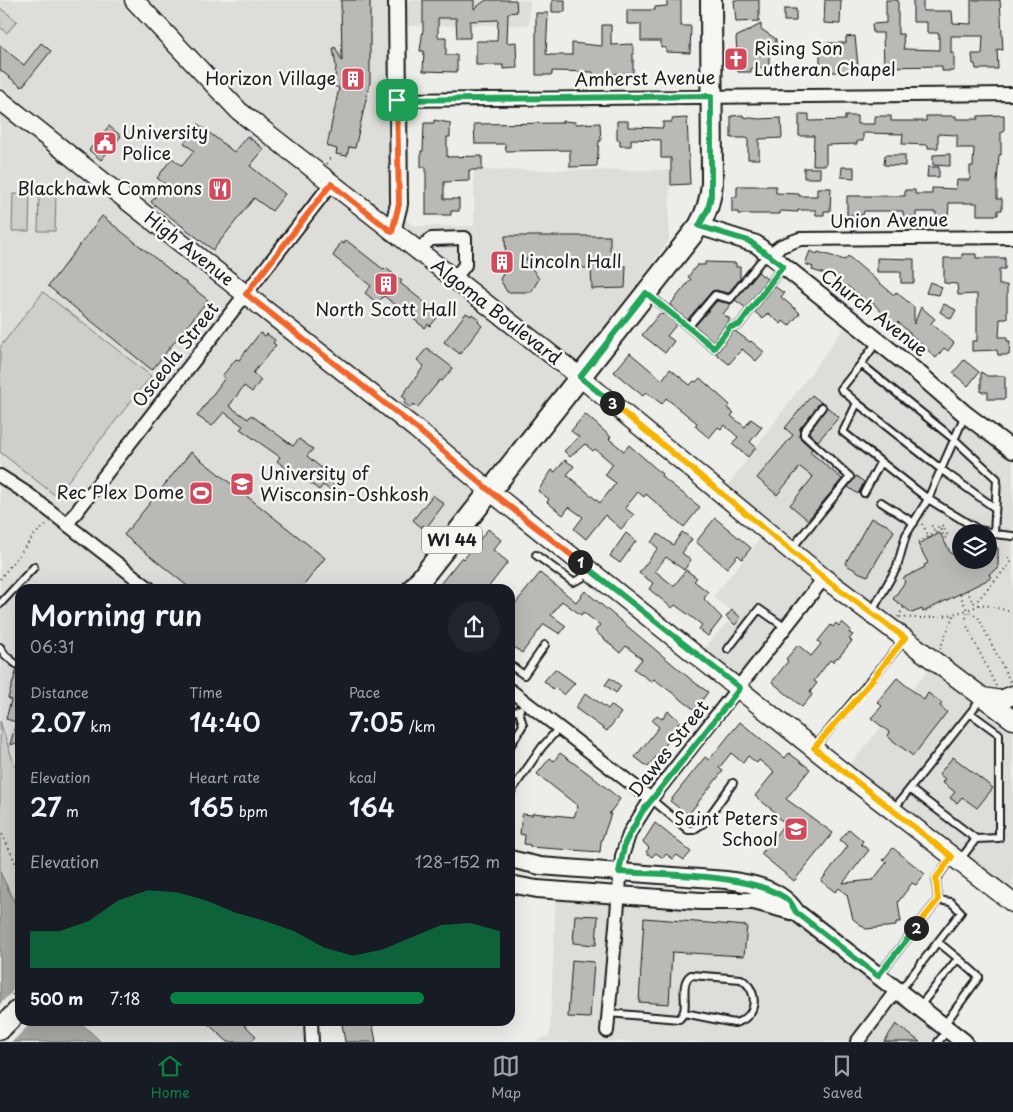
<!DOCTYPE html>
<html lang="en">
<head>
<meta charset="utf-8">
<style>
  body { margin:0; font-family:"Playpen Sans",sans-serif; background:#20242c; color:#f1f3f6; height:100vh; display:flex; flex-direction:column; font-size:19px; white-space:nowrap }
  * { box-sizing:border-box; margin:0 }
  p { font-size:16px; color:#9ea1a6 }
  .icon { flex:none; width:28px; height:28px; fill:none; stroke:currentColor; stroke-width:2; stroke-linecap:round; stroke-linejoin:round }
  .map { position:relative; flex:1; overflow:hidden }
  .drawer { position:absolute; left:15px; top:584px; width:500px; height:442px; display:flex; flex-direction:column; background:#171b24; border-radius:15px; box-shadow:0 5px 20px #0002 }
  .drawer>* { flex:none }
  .tools { position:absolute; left:952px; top:524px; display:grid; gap:10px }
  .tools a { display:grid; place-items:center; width:45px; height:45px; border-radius:50%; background:#171b24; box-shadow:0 5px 20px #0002; font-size:25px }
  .pin { position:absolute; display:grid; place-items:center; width:42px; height:42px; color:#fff; margin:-21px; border-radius:10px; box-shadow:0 2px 8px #0006 }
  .km { position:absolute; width:25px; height:25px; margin:-12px; border-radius:50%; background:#222; color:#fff; font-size:14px; line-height:25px; text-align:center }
  .round { display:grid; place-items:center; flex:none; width:52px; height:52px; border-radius:26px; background:#20242c }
  .head { display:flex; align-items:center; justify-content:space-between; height:85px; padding:0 15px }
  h1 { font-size:28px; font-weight:600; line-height:38px }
  .metrics { display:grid; grid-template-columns:repeat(3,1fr); gap:8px; height:85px; padding:5px 15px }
  .metrics div { display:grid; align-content:center }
  .metrics b { font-size:25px; font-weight:600 }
  .metrics small { font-size:14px; font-weight:400 }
  .metrics p { font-size:14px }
  .chart { height:140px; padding:10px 15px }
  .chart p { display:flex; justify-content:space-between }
  .chart svg { width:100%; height:90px; margin-top:5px; fill:#0b8043; opacity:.7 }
  ul { padding:0 15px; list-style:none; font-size:16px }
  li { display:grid; grid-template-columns:80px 60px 1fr; align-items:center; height:38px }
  li i { height:12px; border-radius:6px; background:#0b8043 }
  .menu { display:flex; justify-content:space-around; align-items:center; height:70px; border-top:1px solid #363941; background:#171b24; font-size:14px; color:#9ea1a6 }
  .menu a { display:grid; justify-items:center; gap:2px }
  .menu .selected { color:#0b8043 }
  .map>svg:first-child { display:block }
  .built { fill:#ddddda; fill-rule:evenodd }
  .green { fill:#cececb; stroke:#757574 }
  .water { fill:#a6a6a3; stroke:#6f6f6d }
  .pier { fill:#edede9 }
  .building { fill:#b9b9b6; stroke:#1c1c1c }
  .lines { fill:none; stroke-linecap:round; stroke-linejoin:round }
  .service-casing { stroke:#1c1c1c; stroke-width:10 }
  .minor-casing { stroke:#1c1c1c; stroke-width:16 }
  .tertiary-casing { stroke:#1c1c1c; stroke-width:20 }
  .secondary-casing { stroke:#1c1c1c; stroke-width:21 }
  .primary-casing { stroke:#1c1c1c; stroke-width:24 }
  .path { stroke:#1c1c1c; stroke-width:2; stroke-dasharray:1 4; stroke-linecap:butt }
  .service { stroke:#f6f6f2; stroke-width:6 }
  .minor { stroke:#f6f6f2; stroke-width:12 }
  .tertiary { stroke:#f6f6f2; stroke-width:16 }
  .secondary { stroke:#f6f6f2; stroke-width:18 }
  .primary { stroke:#f6f6f2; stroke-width:20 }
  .split-1-casing { stroke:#fff; stroke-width:10 }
  .split-2-casing { stroke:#fff; stroke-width:10 }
  .split-3-casing { stroke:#fff; stroke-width:10 }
  .split-4-casing { stroke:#fff; stroke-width:10 }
  .split-1 { stroke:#f0652b; stroke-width:6 }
  .split-2 { stroke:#22a559; stroke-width:6 }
  .split-3 { stroke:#f5b400; stroke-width:6 }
  .split-4 { stroke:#22a559; stroke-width:6 }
  .labels { text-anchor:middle; stroke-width:5; stroke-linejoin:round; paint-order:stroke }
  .shield { fill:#f6f6f2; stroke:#5d5d5c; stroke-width:1 }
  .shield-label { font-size:16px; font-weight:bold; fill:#1c1c1c }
  .poi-label { font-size:18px; fill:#1c1c1c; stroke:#f6f6f2; text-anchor:start }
  .street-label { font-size:18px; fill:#1c1c1c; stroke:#f6f6f2 }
</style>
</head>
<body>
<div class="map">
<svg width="1013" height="1042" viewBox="0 0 1013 1042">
  <rect width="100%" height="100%" fill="#edede9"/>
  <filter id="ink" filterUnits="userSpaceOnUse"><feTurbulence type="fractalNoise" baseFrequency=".02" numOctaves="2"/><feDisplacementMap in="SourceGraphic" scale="10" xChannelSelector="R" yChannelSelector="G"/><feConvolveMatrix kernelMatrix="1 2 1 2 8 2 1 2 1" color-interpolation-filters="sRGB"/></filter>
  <g filter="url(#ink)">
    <path class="built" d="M0 0H530L529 25 388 26V205L414 226H474V170H670L669 240 567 380 399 589H20V866L0 832Z
      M850 320 1013 450V903L844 772 931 667 824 579 740 688 698 656 727 622 735 627 741 618 713 597 767 530 722 493ZM961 532H989V560H961Z
      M556 890 773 905 964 1042H535L550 1035Z
      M79 1021H311L312 1042H101Z"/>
    <path class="green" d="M0 8 17 21 7 33 0 27Z
      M13 194H30L29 231H12Z
      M39 194H56L55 231H38Z
      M43 292 151 376 56 496 0 452V347Z
      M0 721 15 767H20V910L0 873Z"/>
    <path class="water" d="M0 872 20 914V1021H79L101 1042H0Z"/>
    <path class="pier" d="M20 984V1021H33L12 1042H0V1004Z"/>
    <path class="building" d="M341 0H370V82L355 148 349 147 347 156 336 154 337 149 327 146 339 88 334 86 336 67 333 48 335 47 342 61Z
      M423 0H474V9L486 0H516L517 12 508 13 507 43 516 42 517 68 503 69V65H476V41H497L498 20 470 21V38H457L456 18H438V37H446V55H457V72L423 71 424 51H420L423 29Z
      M552 0H565V12H552Z
      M667 0H681V26H691L690 53 666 52V48L661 47V41H641V24H627V10H655V7L667 6Z
      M734 0H759V21L736 22Z
      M825 0H841L840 24 824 23Z
      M886 0H898V34H903L904 49 939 50V33H927V22H913V0H923V11H952L953 23 971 24V0H1000L1003 50 997 49 998 69H976L975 64H973L972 54H982L983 36H951V53H954V71H942V66L884 67 883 33H873L872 24 886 23Z
      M784 9H796V21H784Z
      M536 13H548L546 54 552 55H572V43L602 46V25H611V45L633 44V73L607 74V78L593 77V72L552 71V75H536Z
      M761 24V29L776 39V51H769V68H751V72H738L736 37Z
      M855 36 858 66H855V72H822V65L820 66V43H846V37Z
      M41 43 51 51 22 87 0 70V45L24 65Z
      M799 114H809V121L845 120V116H857V124H875V116H891V121H926V116H956V119H978V116L1004 115V132H1001V155H999L997 183V199H1002V210H998V215H977V203H949L948 217H936V212H916V217H903V211H864L863 215H847V196H905V190H915V194H932V188L956 189 957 180H970V166H973L974 148H957V135L938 134V148H928V145L902 144 903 134 863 133V141H857V144L826 145V165H813L814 136H799Z
      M743 115V117L759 119 781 118 782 138 759 139V159H748V138H731V116Z
      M687 118 690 184 671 185V158H661V140L631 139V146H620V140H617V121H628V127L663 128V122H672V119Z
      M434 120 450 123V137H447V157L482 156V170H469V181L444 182V199H459V211H451V215H426V167H421V151H423L424 123H434Z
      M562 121 575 122V124L600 123 601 141H599L597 166 570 167V150L506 151 505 144H475L474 124 562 123Z
      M198 124 234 152 247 136 264 149 250 166 285 194 272 211 254 198 213 250 151 202 165 184 157 178 172 158 182 166 194 151 184 143Z
      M109 126 121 136 101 160 89 150Z
      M950 154V166L933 165V155Z
      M885 155H905V166L884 165Z
      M842 167H854V178L841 177Z
      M928 167H939V177H927Z
      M804 168H820V178H804Z
      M737 186H776V193L799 194V196H817V188H831L830 211H824V215H816V210H798V212L780 211V214H738V212H732V197H737Z
      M102 216 208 300 152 370 48 286Z
      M505 236H610V251L620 250V266H626L625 288 592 289 591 268H581L580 259H526L539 279 531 292H507L500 279 508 266H506Z
      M346 240 384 270 386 268 402 281 400 283 438 313 435 316 437 318 430 326 428 324 425 328 384 296 377 303 365 293 371 286 333 256 341 242 344 244Z
      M810 251 817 254 818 252 845 260 848 256 894 295 896 292 914 307V324L921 307 935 319 931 323 954 343 948 351 944 348 936 358 898 322 895 326 873 303 871 305 846 285 845 287 831 276 812 270 813 267 805 264Z
      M962 254H976V258H1005V269H999V285H1007V319H1000L999 337H1007V341H1010L1009 355H998L997 350 972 351V341H977V294L958 295 957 284 944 283V258H962Z
      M877 258 914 259V283H901V272H877Z
      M705 262 736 263V267H740V279L728 293 716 290 712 291 687 320 670 305 691 279 688 277 697 265H705Z
      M758 272 767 279 746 308 735 300Z
      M930 282 942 287 939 295 926 293Z
      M774 286 784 293 781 297 800 313 789 326 783 321 781 324 768 313 763 319 755 312Z
      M717 301 731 304 723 314 730 319 713 341 695 326Z
      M944 304 956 310 951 319 940 312Z
      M466 313 471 316 472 314 479 320 478 322 482 326 460 354 444 342Z
      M660 313 662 315 664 313 677 324 667 336 674 341 665 353 642 335Z
      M733 331H735L750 342 751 341 764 352 756 361 742 349 729 364 716 354Z
      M260 333 265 336 267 334 275 340 273 343 276 345 253 373 261 380 252 392 244 386 229 406 248 419 251 415 293 446 299 439 313 449 307 456 330 475 327 479 342 492 339 496 323 485 319 490 295 471 293 474 277 461 280 457 240 429 243 426 224 412 212 426 197 416 225 378 222 376 236 359 239 360Z
      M427 348 453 368 442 381 440 380 417 408 413 404 410 408 404 403 406 399 402 396 424 366 417 360Z
      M630 353 662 380 670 369 690 385 694 381 696 382 700 378 730 405 727 408 734 413 731 416 745 427 751 419 762 427 750 442 756 447 748 457 732 444 738 437 724 425 721 429 718 427 709 438 695 426 697 423 666 398 662 404 646 392 643 396 614 372Z
      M964 360 979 372 968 386 953 373Z
      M981 372 987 376H1005V399H988V392H981Z
      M812 395 821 402 800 428 799 437 812 449 810 452 842 479 808 520 790 505 813 477 800 467 777 495 757 478 793 435 785 428Z
      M827 407 839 417 818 441 809 433Z
      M585 414 611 437 609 439 624 451 629 445 662 474 661 476 700 507 684 527 646 494 644 497 638 492 625 508 634 515 621 529 605 515 586 539 574 529 583 517 569 507 563 515 547 502 549 499 538 491 552 470 555 472 565 460 574 466 567 475 600 503 616 483 605 475 613 464 595 449 593 451 585 444 570 457 564 451 579 437 571 431Z
      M191 452 325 558 301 589H191L124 535Z
      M856 476 864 482 858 494 848 487Z
      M433 495 444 504 426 528 423 525 422 528 413 520Z
      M715 518 751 548 742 559 738 555 727 568 696 542Z
      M871 518 887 525 894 531 868 576 860 573 845 564Z
      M488 529 501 540 493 550 508 562 487 589H436L462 557 464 559Z
      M682 532 692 539 682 553 691 560 684 570 666 557 655 571 674 586 686 570 697 578 694 581 708 592 704 599 722 618 708 636 699 629 702 625 689 615 675 605 672 608 649 589 653 583 639 573 658 548 651 542 658 534 673 545Z
      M626 533 636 541 620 563 610 556Z
      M940 533 951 554 961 548V560H989V548H998V569L989 574 991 578 923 612 922 609 912 613 893 599 905 582 903 578 925 567 924 565 928 563 918 544Z
      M540 573 576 602 585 591 694 682 708 692 695 710 654 679 652 682 634 669 642 659 626 646 620 653 595 631 600 625 583 612 581 615 562 601 551 615 566 626 560 634 544 624 522 653 510 644V610Z
      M732 610 741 618 735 625 726 617Z
      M842 622 851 630 849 633 853 635 849 639 852 641 838 658 837 657 833 662 830 660 814 681 817 683 810 692 812 695 802 707 772 682 788 661 786 659 798 645 811 656 821 644 818 641 831 625 833 627 836 623 839 626Z
      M20 667V742L10 745 16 722 6 719 11 700 8 698 17 669Z
      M555 669 575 683 564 695 556 688 554 690 544 681Z
      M610 678 621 686 616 693 605 685Z
      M897 678 924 700 928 693 942 703 940 706 947 712 913 756 887 736 889 732 871 718 882 706 877 702Z
      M586 693 608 709 611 705 621 713 607 731 575 708Z
      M668 711 680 721 676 728 678 729 648 767 635 757 659 727 652 721 657 715 662 719Z
      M740 722 785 758 789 753 810 769 786 799 833 833 794 881 761 854 785 823 773 814 775 812 755 796 774 772 759 760 757 763 748 756 743 763 731 753 719 768 723 771 688 815 670 801 705 757 709 760Z
      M560 753 589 774 620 799 609 814H611L601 842 600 852 530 847V845L524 844 525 835 520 834 522 814 532 815 533 813 574 817 578 806 537 774 550 758 554 761Z
      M953 757 993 788 977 808 962 797 957 803 950 798 955 792 942 782 945 779 939 774Z
      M655 823 691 852 684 860 677 855 673 859 666 854 663 858 656 853 652 857 646 852 649 848 643 842Z
      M849 829 863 841 861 844 869 850 843 883 873 880 887 862 883 860 893 848 925 874 916 885 912 883 898 902 901 922H896V926L866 929 853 919 847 895 839 888 835 892 821 881 848 846 840 840Z
      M575 915 598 916 596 945 573 943Z
      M644 918 747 926 744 956 672 952 669 1004 639 1002Z
      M572 960 594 962 590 1018 568 1017Z
      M205 1021H240L256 1036 251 1042H228Z
      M344 1021H372L376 1042H345L342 1024 345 1023Z
      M896 1024 920 1042H884Z"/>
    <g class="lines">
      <g class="service-casing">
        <path id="service" d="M649 295 714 348 730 327 739 325 783 266
          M688 327 715 295 730 299 760 262 768 256
          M877 342 861 364 955 440 997 479 994 534 989 533
          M861 364 841 389 857 403 843 432 928 499 979 530 989 532
          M857 403 942 470 995 508
          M864 493 880 463
          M881 502 914 523
          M994 534 1013 536
          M792 548 850 477 804 435V431L822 407
          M536 555 573 582 582 578 589 570
          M0 604 34 567
          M871 613 897 567 906 535 928 499 965 415
          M0 647 5 655 16 664
          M728 649 759 609 786 628
          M513 667 524 675 545 645
          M510 713 520 709
          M510 746 523 725 519 711
          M815 747 904 640
          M910 789 976 839
          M510 793 542 747 559 728
          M651 799 688 830H693L705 822 733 783
          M893 810 982 698
          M959 861 976 839 999 838V734L970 713
          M938 900 936 879 952 857
          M938 942 960 960
          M878 976 938 900 951 902 961 912 899 992
          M919 1007 955 962 960 960 979 977 944 1025
          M608 1013 679 1019C692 1009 677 985 691 975L741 979C760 991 758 1018 734 1023L684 1013
          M938 1042 948 1030"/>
      </g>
      <g class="minor-casing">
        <path id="minor" d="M397 100 1013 94
          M417 251 431 239 465 238V265L454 279
          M769 255 781 246 800 239 1013 237
          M0 476 28 494 150 589
          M67 524 331 184
          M510 690 651 799
          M311 1021 312 1042
          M607 1031 622 856 630 832 651 799 824 578
          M857 1042 896 991"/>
      </g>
      <g class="tertiary-casing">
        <path id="tertiary" d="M699 226 756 244 918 373 965 414 1013 450
          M392 232 399 204 397 0
          M510 859 540 866 726 880C751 883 782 889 796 912L964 1042
          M510 884 537 889 700 901H754L791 911"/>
      </g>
      <g class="secondary-casing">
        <path id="secondary" d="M134 0 239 111 580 377 824 578 1013 720
          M0 100 416 429 490 491 853 780 1013 903
          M983 697 1001 700 1013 695"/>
      </g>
      <g class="primary-casing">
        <path id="primary" d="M413 589 699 226C707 212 711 199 712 183L711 0
          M0 1029 20 1009"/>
      </g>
      <path class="path" d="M327 164 330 158
        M922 524 930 538
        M918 542 941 530 945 538 948 536 942 525 933 530 931 524
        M998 558H1013
        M0 579 36 533 48 524
        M967 590 973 603 976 602 1013 560
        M960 594 967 610
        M898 617 904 607
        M900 617C926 620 958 616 981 604L1013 612
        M940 649 954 614
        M996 686 965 622 968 611 978 617 1011 683
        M0 830 20 872
        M12 995 20 988"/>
      <use href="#service" class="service"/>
      <use href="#minor" class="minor"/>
      <use href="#tertiary" class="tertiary"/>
      <use href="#secondary" class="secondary"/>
      <use href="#primary" class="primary"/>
    </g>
  </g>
  <g class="lines" filter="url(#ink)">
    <g class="split-1-casing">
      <path id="split-1" d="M397 100 399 204 392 232 331 184 246 294 416 428 490 491 580 562"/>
    </g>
    <g class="split-2-casing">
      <path id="split-2" d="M580 562 740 688 642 812 625 843 619 872C661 875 760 873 790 902 792 904 794 909 796 912L878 976 916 928"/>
    </g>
    <g class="split-3-casing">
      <path id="split-3" d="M612 403 824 578 905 638 857 699 814 748 952 857 936 878 938 900 916 928"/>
    </g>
    <g class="split-4-casing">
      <path id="split-4" d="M397 100 711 96V196L708 209 699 226 749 241 783 266 739 325 730 327 714 348 646 293 580 377 612 403"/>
    </g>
    <use href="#split-1" class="split-1"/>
    <use href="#split-2" class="split-2"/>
    <use href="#split-3" class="split-3"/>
    <use href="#split-4" class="split-4"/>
  </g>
  <defs>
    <g id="church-square" transform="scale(1.25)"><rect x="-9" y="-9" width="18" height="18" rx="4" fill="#d1495b" stroke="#f6f6f2"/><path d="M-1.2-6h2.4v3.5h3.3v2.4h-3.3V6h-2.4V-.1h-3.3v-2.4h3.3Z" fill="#fff"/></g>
    <g id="building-square" transform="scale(1.25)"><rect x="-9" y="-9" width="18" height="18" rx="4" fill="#d1495b" stroke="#f6f6f2"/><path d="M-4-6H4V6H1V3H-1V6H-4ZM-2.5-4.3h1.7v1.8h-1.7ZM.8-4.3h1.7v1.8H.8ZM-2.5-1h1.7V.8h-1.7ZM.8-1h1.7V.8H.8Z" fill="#fff"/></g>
    <g id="civic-square" transform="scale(1.25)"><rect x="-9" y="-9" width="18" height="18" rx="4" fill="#d1495b" stroke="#f6f6f2"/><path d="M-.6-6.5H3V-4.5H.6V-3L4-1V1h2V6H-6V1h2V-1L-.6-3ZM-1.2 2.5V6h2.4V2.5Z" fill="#fff"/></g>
    <g id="restaurant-square" transform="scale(1.25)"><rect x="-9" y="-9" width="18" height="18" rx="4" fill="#d1495b" stroke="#f6f6f2"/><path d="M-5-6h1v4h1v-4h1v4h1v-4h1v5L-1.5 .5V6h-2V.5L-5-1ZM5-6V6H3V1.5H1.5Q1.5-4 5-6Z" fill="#fff"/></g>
    <g id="university-square" transform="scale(1.25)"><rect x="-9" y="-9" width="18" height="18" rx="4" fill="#d1495b" stroke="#f6f6f2"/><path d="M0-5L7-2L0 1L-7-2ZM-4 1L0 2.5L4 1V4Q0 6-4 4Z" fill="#fff"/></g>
    <g id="stadium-square" transform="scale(1.25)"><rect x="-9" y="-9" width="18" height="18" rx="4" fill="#d1495b" stroke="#f6f6f2"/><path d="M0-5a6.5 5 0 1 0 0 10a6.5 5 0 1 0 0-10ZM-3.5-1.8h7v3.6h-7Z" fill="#fff"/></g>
    <g id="school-square" transform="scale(1.25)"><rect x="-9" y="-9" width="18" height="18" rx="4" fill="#d1495b" stroke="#f6f6f2"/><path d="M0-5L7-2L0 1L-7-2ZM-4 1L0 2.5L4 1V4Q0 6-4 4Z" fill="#fff"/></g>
  </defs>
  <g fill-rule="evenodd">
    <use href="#church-square" x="736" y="59"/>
    <use href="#building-square" x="353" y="79"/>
    <use href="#civic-square" x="105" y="143"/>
    <use href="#restaurant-square" x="220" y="189"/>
    <use href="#building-square" x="502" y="262"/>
    <use href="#building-square" x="386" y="284"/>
    <use href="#university-square" x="242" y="484"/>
    <use href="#stadium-square" x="201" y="493"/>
    <use href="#school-square" x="796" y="829"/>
  </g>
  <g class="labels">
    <rect class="shield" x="422" y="526.5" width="60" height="27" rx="4"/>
    <g class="shield-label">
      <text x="452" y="546">WI 44</text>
    </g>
    <g class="poi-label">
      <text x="754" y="55">Rising Son<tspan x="754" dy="21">Lutheran Chapel</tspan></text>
      <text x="336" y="85" text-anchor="end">Horizon Village</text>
      <text x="122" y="139">University<tspan x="122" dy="21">Police</tspan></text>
      <text x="202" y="195" text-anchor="end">Blackhawk Commons</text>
      <text x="520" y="268">Lincoln Hall</text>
      <text x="386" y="316" text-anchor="middle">North Scott Hall</text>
      <text x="260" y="480">University of<tspan x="260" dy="21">Wisconsin-Oshkosh</tspan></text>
      <text x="184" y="499" text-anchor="end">Rec Plex Dome</text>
      <text x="778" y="825" text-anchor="end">Saint Peters<tspan x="778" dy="21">School</tspan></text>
    </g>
    <g class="street-label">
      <text transform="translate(645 79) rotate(-1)" y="6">Amherst Avenue</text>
      <text transform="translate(889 221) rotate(-1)" y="6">Union Avenue</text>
      <text transform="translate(189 249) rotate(38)" y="6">High Avenue</text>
      <text transform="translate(496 312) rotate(38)" y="6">Algoma Boulevard</text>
      <text transform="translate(874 313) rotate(38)" y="6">Church Avenue</text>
      <text transform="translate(176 355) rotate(-52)" y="6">Osceola Street</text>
      <text transform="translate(669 749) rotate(-52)" y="6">Dawes Street</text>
    </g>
  </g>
</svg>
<div class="tools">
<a><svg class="icon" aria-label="layers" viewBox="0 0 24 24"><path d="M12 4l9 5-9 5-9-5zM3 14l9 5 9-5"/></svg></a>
</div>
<div class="pin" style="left:397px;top:100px;background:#1e9e55"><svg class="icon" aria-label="arrive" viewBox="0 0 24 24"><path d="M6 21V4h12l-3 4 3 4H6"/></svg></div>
<b class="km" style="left:580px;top:562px">1</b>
<b class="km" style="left:916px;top:928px">2</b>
<b class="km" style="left:612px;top:403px">3</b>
<section class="drawer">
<div class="head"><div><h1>Morning run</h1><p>06:31</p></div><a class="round"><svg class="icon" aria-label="share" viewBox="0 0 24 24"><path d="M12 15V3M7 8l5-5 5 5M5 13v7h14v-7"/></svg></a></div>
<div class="metrics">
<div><p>Distance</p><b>2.07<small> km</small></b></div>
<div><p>Time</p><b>14:40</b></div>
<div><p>Pace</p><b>7:05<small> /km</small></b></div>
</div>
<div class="metrics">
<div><p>Elevation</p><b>27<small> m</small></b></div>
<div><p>Heart rate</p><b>165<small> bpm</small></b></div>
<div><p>kcal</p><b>164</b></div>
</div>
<div class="chart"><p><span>Elevation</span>128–152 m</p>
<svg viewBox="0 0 160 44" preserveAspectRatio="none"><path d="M0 44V26L10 26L20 21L30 11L40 6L50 7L60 11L70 17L80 21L90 26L100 34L110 38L120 35L130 29L140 23L150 22L160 26V44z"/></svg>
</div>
<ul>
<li><b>500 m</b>7:18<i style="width:77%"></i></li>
</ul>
</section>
</div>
<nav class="menu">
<a class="selected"><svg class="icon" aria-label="home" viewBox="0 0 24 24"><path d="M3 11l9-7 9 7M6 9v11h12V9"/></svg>Home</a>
<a><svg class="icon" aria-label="map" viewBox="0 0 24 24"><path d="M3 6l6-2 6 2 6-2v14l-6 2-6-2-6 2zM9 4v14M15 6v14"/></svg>Map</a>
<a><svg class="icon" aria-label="saved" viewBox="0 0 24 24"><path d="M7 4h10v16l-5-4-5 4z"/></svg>Saved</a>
</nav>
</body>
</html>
